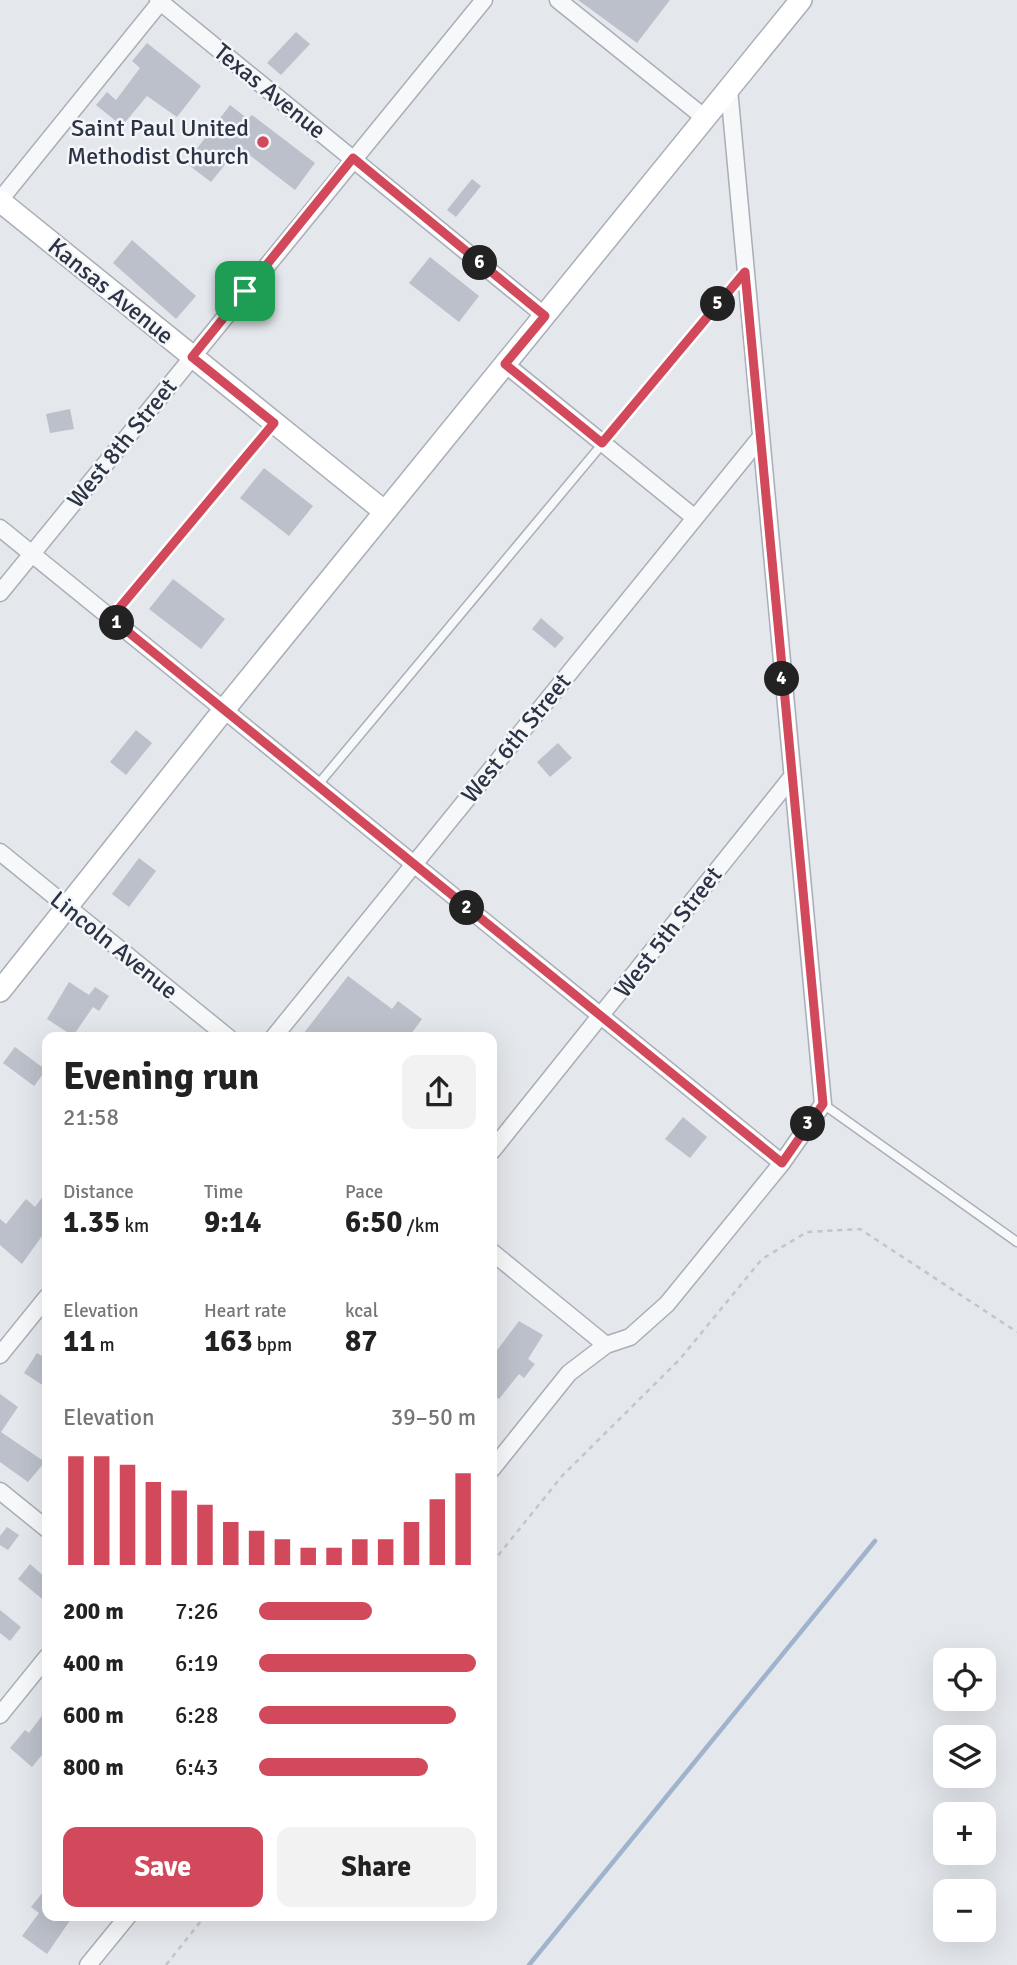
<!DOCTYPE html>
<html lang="en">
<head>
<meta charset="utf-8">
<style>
  body { margin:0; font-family:Signika,sans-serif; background:#f2f2f2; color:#222; height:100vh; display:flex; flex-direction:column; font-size:26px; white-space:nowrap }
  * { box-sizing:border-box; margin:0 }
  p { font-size:23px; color:#767676 }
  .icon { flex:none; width:38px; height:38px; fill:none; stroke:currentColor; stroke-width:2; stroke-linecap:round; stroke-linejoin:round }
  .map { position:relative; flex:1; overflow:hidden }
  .side { position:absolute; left:42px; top:1032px; width:455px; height:889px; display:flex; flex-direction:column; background:#fff; border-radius:14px; box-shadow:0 7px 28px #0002 }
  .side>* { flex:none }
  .buttons { position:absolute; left:933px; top:1648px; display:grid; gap:14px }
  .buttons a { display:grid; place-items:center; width:63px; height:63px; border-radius:14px; background:#fff; box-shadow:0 7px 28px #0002; font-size:35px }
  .pin { position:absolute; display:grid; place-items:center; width:60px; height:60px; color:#fff; margin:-30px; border-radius:14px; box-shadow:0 4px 10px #0006 }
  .km { position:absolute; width:35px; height:35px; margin:-18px; border-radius:50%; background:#222; color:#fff; font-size:19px; line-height:35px; text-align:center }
  .round { display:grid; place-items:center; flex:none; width:74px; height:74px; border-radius:14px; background:#f2f2f2 }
  .head { display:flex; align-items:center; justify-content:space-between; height:119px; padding:0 21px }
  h1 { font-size:38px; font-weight:700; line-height:52px }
  .metrics { display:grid; grid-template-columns:repeat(3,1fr); gap:10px; height:119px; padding:7px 21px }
  .metrics div { display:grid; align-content:center }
  .metrics b { font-size:30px; font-weight:700 }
  .metrics small { font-size:19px; font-weight:400 }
  .metrics p { font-size:19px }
  .chart { height:196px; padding:14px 21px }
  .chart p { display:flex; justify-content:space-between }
  .chart svg { width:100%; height:126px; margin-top:7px; stroke:#d1495b; stroke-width:6 }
  .primary-button { display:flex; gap:14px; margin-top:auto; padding:14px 21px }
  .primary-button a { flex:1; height:80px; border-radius:14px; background:#d1495b; color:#fff; font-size:28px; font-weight:700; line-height:80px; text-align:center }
  .primary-button a+a { background:#f2f2f2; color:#222 }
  ul { padding:0 21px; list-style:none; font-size:23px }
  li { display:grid; grid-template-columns:112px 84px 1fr; align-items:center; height:52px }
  li i { height:18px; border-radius:9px; background:#d1495b }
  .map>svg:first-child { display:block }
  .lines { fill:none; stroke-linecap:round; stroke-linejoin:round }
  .stream { stroke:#9fb4cc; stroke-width:4.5 }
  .building { fill:#bbc0ca }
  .lane-casing { stroke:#a9aeb7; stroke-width:11 }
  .street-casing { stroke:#a9aeb7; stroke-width:19 }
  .secondary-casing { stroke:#a9aeb7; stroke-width:24 }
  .path { stroke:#c2c5cb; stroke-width:2.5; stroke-dasharray:5 5; stroke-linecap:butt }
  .lane { stroke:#f7f8fa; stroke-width:8 }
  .street { stroke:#f7f8fa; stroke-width:16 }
  .secondary { stroke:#fff; stroke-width:21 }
  .route-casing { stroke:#fff; stroke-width:14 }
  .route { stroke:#d1495b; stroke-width:9 }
  .poi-dot { fill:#d1495b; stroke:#f4f6f9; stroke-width:2.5 }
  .labels { text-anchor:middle; stroke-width:5; stroke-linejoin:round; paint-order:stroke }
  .street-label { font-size:24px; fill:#2b3445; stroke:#f4f6f9 }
  .poi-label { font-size:24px; fill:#2b3445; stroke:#f4f6f9; text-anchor:end }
</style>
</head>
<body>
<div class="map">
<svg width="1017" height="1965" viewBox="0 0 1017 1965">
  <rect width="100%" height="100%" fill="#e4e7ec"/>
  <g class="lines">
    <path class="stream" d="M529 1965 875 1541"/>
  </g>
  <path class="building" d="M578 0H670L637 43Z
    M296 32 310 44 281 75 267 63Z
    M147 43 201 86 177 117 147 96 122 126 96 105 107 92 116 100 140 68 132 61Z
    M230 105 248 119 252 115 315 163 295 190 239 147 211 182 186 163Z
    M472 179 481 186 456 217 447 210Z
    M132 240 196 296 176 319 113 263Z
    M430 257 479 296 459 322 409 283Z
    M70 409 74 429 50 433 46 414Z
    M264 468 313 506 289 536 240 498Z
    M173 579 225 619 201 649 149 609Z
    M541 618 564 638 555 648 532 629Z
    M136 730 152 743 126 775 110 762Z
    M558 743 572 758 550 777 537 762Z
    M139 858 156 871 129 907 112 894Z
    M348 976 392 1009 398 1001 422 1019 408 1038H300Z
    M69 982 89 995 95 987 109 996 99 1011 93 1007 73 1036 47 1019Z
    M15 1047 46 1070 34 1086 3 1063Z
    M683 1117 707 1137 690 1158 665 1139Z
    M47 1191V1229L22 1264 0 1245V1219L6 1224 26 1199 35 1207Z
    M519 1321 543 1335 528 1359 535 1364 524 1378 519 1374 499 1399 492 1393V1357Z
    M37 1353 47 1359V1388L24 1373Z
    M0 1394 18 1407 1 1432 45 1462 28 1482 0 1462Z
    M7 1527 19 1535 8 1550 0 1545V1536Z
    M30 1564 47 1579V1603L18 1579Z
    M0 1610 21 1627 10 1641 0 1633Z
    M47 1709V1749L32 1767 10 1748 25 1730 29 1733Z
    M47 1887V1916H73L47 1954 22 1936 39 1913 31 1907Z"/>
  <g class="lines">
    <g class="lane-casing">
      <path id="lane" d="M111 618 272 424
        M316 787 745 273
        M823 1104 1017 1242"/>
    </g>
    <g class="street-casing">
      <path id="street" d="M158 0 545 316
        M558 0 705 118
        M0 200 162 0
        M505 364 695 518
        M0 528 782 1163
        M0 593 484 0
        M0 852 229 1038
        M273 1038 760 438
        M492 1151 791 778
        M492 1252 606 1345
        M0 1355 47 1297
        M492 1469 569 1373 606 1345 630 1337 667 1304 782 1163 823 1104 729 89
        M0 1491 47 1529
        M0 1715 47 1657
        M88 1965 128 1916"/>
    </g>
    <g class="secondary-casing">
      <path id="secondary" d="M0 201 385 512
        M0 991 223 711 801 0"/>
    </g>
    <path class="path" d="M492 1563 562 1476 680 1359 762 1259 807 1232 860 1229 1017 1332
      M166 1965 205 1916"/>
    <use href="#lane" class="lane"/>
    <use href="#street" class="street"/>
    <use href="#secondary" class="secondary"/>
  </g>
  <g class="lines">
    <g class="route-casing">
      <path id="route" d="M353 158 545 316 505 364 602 443 745 272 823 1104 782 1163 111 618 274 423 192 357Z"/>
    </g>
    <use href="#route" class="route"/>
  </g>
  <circle class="poi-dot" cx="263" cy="142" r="7"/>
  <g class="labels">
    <g class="street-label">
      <text transform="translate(270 91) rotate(39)" y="8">Texas Avenue</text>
      <text transform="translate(111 291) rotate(39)" y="8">Kansas Avenue</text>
      <text transform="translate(122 443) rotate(-51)" y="8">West 8th Street</text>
      <text transform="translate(516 738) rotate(-51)" y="8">West 6th Street</text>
      <text transform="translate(668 932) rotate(-52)" y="8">West 5th Street</text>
      <text transform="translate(114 945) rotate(39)" y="8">Lincoln Avenue</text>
    </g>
    <g class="poi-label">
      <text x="249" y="136">Saint Paul United<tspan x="249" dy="28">Methodist Church</tspan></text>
    </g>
  </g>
</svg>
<div class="buttons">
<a><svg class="icon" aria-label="locate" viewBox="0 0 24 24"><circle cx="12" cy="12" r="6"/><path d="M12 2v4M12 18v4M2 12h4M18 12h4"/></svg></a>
<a><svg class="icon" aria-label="layers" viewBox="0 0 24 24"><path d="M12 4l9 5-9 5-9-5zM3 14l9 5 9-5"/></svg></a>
<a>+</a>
<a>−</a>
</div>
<div class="pin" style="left:245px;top:291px;background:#1e9e55"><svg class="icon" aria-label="arrive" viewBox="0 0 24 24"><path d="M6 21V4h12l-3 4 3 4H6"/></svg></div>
<b class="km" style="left:117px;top:623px">1</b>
<b class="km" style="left:467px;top:908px">2</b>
<b class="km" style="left:808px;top:1124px">3</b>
<b class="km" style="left:782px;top:679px">4</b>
<b class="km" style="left:718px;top:304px">5</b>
<b class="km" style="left:480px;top:263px">6</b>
<section class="side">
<div class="head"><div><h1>Evening run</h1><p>21:58</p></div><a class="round"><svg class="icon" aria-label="share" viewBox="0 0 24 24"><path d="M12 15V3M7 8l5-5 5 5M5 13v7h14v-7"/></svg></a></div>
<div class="metrics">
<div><p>Distance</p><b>1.35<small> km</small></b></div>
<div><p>Time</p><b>9:14</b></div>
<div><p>Pace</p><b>6:50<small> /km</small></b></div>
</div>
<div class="metrics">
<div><p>Elevation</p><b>11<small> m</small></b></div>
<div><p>Heart rate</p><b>163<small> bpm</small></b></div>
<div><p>kcal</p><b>87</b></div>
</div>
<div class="chart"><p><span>Elevation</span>39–50 m</p>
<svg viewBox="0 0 160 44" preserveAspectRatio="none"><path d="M5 44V6M15 44V6M25 44V9M35 44V15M45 44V18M55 44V23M65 44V29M75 44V32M85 44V35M95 44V38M105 44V38M115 44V35M125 44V35M135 44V29M145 44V21M155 44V12"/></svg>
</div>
<ul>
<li><b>200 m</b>7:26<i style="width:52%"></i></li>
<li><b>400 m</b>6:19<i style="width:100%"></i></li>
<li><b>600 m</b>6:28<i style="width:91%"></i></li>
<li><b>800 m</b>6:43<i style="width:78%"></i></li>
</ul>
<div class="primary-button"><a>Save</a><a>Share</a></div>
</section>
</div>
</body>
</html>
